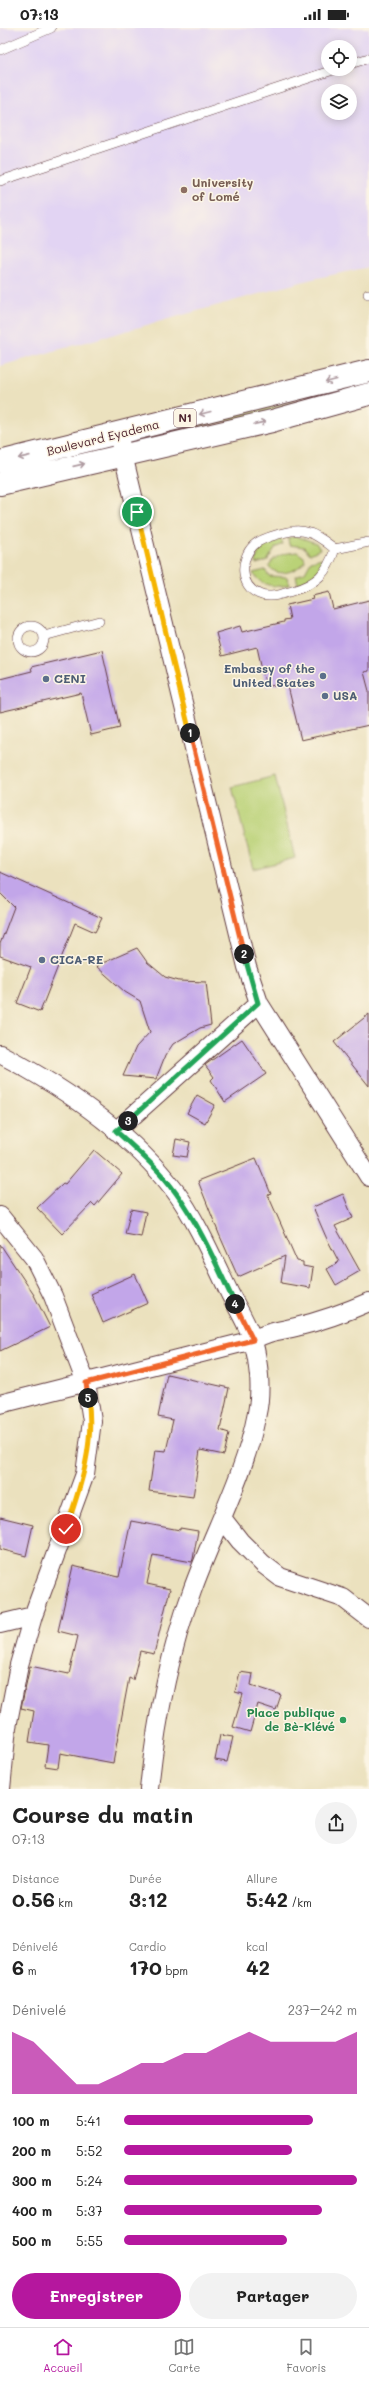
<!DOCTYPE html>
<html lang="fr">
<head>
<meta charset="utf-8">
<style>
  body { margin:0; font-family:Mali,sans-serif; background:#f2f2f2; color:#222; height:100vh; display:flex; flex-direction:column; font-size:15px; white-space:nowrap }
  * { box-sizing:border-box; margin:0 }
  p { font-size:13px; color:#767676 }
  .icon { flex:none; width:22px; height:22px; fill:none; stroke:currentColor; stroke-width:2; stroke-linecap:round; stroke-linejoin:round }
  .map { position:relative; height:1761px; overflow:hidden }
  .drawer { display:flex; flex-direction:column; background:#fff; flex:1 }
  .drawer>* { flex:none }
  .buttons { position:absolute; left:321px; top:12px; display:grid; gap:8px }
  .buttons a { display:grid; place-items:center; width:36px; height:36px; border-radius:50%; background:#fff; box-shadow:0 2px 10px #0003; font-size:20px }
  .pin { position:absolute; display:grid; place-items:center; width:34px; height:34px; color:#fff; margin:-17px; border:2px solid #fff; border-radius:50%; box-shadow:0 1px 4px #0007 }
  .km { position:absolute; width:20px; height:20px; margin:-10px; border-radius:50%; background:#222; color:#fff; font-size:11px; line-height:20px; text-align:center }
  .round { display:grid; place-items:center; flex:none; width:42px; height:42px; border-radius:21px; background:#f2f2f2 }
  .head { display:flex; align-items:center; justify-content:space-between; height:68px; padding:0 12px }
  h1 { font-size:22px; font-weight:800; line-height:30px }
  .metrics { display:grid; grid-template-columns:repeat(3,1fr); gap:6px; height:68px; padding:4px 12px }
  .metrics div { display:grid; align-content:center }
  .metrics b { font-size:20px; font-weight:800 }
  .metrics small { font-size:11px; font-weight:400 }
  .metrics p { font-size:11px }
  .chart { height:112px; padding:8px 12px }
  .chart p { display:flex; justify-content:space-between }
  .chart svg { width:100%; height:72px; margin-top:4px; fill:#b5179e; opacity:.7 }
  .primary-button { display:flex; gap:8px; margin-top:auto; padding:8px 12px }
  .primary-button a { flex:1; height:46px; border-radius:24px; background:#b5179e; color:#fff; font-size:16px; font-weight:800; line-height:46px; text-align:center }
  .primary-button a+a { background:#f2f2f2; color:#222 }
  ul { padding:0 12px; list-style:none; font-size:13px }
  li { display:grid; grid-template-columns:64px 48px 1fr; align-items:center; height:30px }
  li i { height:10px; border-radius:5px; background:#b5179e }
  .status { display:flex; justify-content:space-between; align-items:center; height:28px; padding:0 20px; background:#fff; direction:ltr }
  .status svg { height:11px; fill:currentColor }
  .tab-bar { display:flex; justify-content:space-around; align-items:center; height:56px; border-top:1px solid #e0e0e0; background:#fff; font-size:11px; color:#767676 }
  .tab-bar a { display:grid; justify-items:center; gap:2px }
  .tab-bar .on { color:#b5179e }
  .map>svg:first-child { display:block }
  .built { fill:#e2d4f3; fill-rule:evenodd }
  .green { fill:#bad277; stroke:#827851 }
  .building { fill:#c2a6e9 }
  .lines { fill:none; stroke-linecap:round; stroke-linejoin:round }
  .lane-casing { stroke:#623c41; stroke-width:10 }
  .street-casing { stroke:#623c41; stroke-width:20 }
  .highway-casing { stroke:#623c41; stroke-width:24 }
  .lane { stroke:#fff; stroke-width:9 }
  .street { stroke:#fff; stroke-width:18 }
  .highway { stroke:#fff; stroke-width:22 }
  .oneway { stroke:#ae9aa0 }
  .split-1-casing { stroke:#fff; stroke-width:8 }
  .split-2-casing { stroke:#fff; stroke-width:8 }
  .split-3-casing { stroke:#fff; stroke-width:8 }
  .split-4-casing { stroke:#fff; stroke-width:8 }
  .split-5-casing { stroke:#fff; stroke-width:8 }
  .split-6-casing { stroke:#fff; stroke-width:8 }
  .split-1 { stroke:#f5b400; stroke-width:5 }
  .split-2 { stroke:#f0652b; stroke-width:5 }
  .split-3 { stroke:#22a559; stroke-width:5 }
  .split-4 { stroke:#22a559; stroke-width:5 }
  .split-5 { stroke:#f0652b; stroke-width:5 }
  .split-6 { stroke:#f5b400; stroke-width:5 }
  .education-dot { fill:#8d6e63; stroke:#fcf5e5; stroke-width:1.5 }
  .service-dot { fill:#5c6f8a; stroke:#fcf5e5; stroke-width:1.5 }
  .leisure-dot { fill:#2e9e5b; stroke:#fcf5e5; stroke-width:1.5 }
  .labels { text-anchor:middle; stroke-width:3; stroke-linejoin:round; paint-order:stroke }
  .shield { fill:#fcf5e5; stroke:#7f5f63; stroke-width:1 }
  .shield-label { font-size:11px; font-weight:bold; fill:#4a1f2b }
  .education-label { font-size:12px; font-weight:bold; fill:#785e54; stroke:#fcf5e5; text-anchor:start }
  .street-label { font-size:12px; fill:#4a1f2b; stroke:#fcf5e5 }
  .service-label { font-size:12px; font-weight:bold; fill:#4e5e75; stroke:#fcf5e5; text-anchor:start }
  .leisure-label { font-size:12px; font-weight:bold; fill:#27864d; stroke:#fcf5e5; text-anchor:end }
</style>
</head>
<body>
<div class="status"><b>07:13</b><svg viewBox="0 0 49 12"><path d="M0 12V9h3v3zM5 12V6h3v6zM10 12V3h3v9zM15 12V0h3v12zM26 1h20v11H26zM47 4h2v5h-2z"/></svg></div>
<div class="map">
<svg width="369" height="1761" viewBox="0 0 369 1761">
  <rect width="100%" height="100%" fill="#fcf5e5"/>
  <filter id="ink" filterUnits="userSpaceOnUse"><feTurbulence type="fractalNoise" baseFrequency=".025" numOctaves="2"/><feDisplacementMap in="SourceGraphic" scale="8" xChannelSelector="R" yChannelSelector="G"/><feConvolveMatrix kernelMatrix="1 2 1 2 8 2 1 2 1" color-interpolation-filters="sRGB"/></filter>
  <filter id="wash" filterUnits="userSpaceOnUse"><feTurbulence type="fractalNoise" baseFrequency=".012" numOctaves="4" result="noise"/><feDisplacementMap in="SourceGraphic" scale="16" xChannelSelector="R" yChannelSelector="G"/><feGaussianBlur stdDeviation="0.9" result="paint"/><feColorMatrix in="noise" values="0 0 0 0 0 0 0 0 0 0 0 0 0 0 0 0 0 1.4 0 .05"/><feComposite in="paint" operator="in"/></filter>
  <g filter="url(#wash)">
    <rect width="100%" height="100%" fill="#ebe1be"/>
    <path class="built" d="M0 0H369V239L308 252 0 338ZM328 19H350V41H328ZM328 63H350V85H328Z"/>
    <path class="green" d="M369 355V361L133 414 134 412Z
      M296 508 316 515 320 521 310 526 304 519 289 517 288 510Z
      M280 509 283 516 275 520 267 533 256 536C256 520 267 514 280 509Z
      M297 524 304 529 305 533C298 543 277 551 269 538 274 527 285 525 297 524Z
      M322 530C323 545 310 552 298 556L296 548 305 544 311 533Z
      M265 542 269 548 287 549 289 557C276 560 260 558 253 545Z
      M275 748 295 830 253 841 232 759Z"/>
    <g id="blocks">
      <path class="building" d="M329 564 333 581 369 572V643L364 644 369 663V697L301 712 287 654 266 659 257 619 222 628 216 605 240 598 242 604 284 594V592L290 591 287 577 313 571 312 568Z
        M102 622 120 700 91 707 81 665 0 684V651L32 643 31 639Z
        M0 844 102 890 95 904 75 895 40 984 17 975 31 939 0 928V916L14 879 0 865Z
        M137 920 147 934 165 949 179 953 206 954 211 997 200 1000 173 1016 165 1028 156 1051 123 1048 136 1019 150 1004 140 973 125 964 96 938Z
        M369 986V1058L334 1014Z
        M242 1011 266 1046 225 1074 211 1052 214 1049 205 1037Z
        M197 1067 215 1077 205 1095 187 1085Z
        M176 1111 190 1114 187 1129 173 1127Z
        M94 1122 122 1146 95 1178 92 1175 62 1206 37 1180 63 1155 65 1156Z
        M256 1130 271 1166 268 1167 297 1233 303 1234V1238L313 1240 310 1260 281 1255 285 1228 238 1249 219 1206 198 1153Z
        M343 1166 353 1190 335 1198 360 1243 336 1257 327 1241 339 1234 326 1209 313 1179Z
        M131 1181 146 1184 141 1209 125 1206Z
        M0 1216 34 1267 50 1299 0 1323Z
        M135 1246 148 1275 103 1295 91 1266Z
        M167 1346 229 1360 220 1402 229 1405 224 1427 200 1422 193 1469 149 1463 155 1422 166 1423 173 1392 158 1389Z
        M0 1489 33 1497 26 1528 0 1521Z
        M131 1493 180 1502V1500L198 1503 193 1531 192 1534 153 1527 147 1556 170 1561 154 1626 140 1623 133 1652 129 1650 113 1735 60 1725 58 1740 45 1738 48 1717 29 1714 34 1683 21 1680 30 1638 69 1646 78 1608 58 1603 73 1538 119 1549Z
        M240 1644 253 1646 251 1657 281 1667 276 1682 258 1676 250 1704 233 1699 243 1666 235 1664Z
        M220 1707 233 1709 227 1734 215 1732Z"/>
    </g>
  </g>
  <g filter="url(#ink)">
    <use href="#blocks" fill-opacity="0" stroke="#623c41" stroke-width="1"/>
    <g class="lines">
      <g class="lane-casing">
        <path id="lane" d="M0 22 51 0
          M350 36 369 30
          M0 153 336 41
          M368 266H369
          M335 521C327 545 317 556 292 563 282 566 269 571 259 566 239 558 240 530 254 517 260 511 272 508 279 506 290 503 299 501 310 505 319 508 327 515 335 521L369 514
          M18 611a13 13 0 1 1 26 0a13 13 0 1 1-26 0Z
          M44 608 99 593"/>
      </g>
      <g class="street-casing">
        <path id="street" d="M118 406 247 939 259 975 369 1149
          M0 1026C65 1060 130 1104 175 1163 196 1191 215 1235 230 1266 238 1281 248 1297 253 1313 259 1335 262 1363 257 1385 245 1448 213 1504 192 1563 168 1628 156 1693 149 1761
          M116 1103 259 975
          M0 1188 34 1230 53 1268 86 1355 92 1393 85 1446 33 1588 19 1637 7 1699 1 1761
          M0 1376 253 1312C269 1303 279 1303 296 1299 321 1293 346 1284 369 1274
          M222 1490 240 1513 263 1536 280 1549 343 1570 369 1590
          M0 1596 33 1588"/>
      </g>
      <g class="highway-casing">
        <path id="highway" d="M0 434 369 343
          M0 456 272 393 369 366"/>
      </g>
      <use href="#lane" class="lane"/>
      <use href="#street" class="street"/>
      <use href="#highway" class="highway"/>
    </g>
    <defs><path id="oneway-shaft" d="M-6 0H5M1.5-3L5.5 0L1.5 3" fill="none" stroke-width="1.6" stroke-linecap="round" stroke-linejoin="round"/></defs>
    <g class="oneway">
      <use href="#oneway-shaft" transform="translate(331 353) rotate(165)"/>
      <use href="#oneway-shaft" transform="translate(205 385) rotate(166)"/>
      <use href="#oneway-shaft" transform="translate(260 395) rotate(-13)"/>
      <use href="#oneway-shaft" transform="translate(24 429) rotate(167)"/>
      <use href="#oneway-shaft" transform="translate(79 437) rotate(-13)"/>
    </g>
  </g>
  <g class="lines" filter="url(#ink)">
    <g class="split-1-casing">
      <path id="split-1" d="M137 484 190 705"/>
    </g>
    <g class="split-2-casing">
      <path id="split-2" d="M190 705 244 926"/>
    </g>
    <g class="split-3-casing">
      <path id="split-3" d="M128 1093 258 975 244 926"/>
    </g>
    <g class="split-4-casing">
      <path id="split-4" d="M128 1093 116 1103C137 1122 160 1142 176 1165 200 1198 217 1238 235 1276"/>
    </g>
    <g class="split-5-casing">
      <path id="split-5" d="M88 1370 86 1355 253 1312 235 1276"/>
    </g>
    <g class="split-6-casing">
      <path id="split-6" d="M66 1501C81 1458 95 1416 88 1370"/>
    </g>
    <use href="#split-1" class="split-1"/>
    <use href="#split-2" class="split-2"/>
    <use href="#split-3" class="split-3"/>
    <use href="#split-4" class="split-4"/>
    <use href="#split-5" class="split-5"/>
    <use href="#split-6" class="split-6"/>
  </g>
  <circle class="education-dot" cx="184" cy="162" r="4"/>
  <g class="service-dot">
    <circle cx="323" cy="648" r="4"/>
    <circle cx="46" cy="651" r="4"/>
    <circle cx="325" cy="668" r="4"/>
    <circle cx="42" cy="932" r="4"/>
  </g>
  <circle class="leisure-dot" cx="343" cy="1692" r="4"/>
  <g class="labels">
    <rect class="shield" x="174" y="381" width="22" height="18" rx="3"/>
    <g class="shield-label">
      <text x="185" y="394">N1</text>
    </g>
    <g class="education-label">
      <text x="192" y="159">University<tspan x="192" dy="14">of Lomé</tspan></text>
    </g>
    <g class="street-label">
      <text transform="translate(103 410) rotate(-14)" y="4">Boulevard Eyadema</text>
    </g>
    <g class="service-label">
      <text x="315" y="645" text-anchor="end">Embassy of the<tspan x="315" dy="14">United States</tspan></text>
      <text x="54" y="655">CENI</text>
      <text x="333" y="672">USA</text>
      <text x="50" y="936">CICA-RE</text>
    </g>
    <g class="leisure-label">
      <text x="335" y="1689">Place publique<tspan x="335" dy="14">de Bè-Klévé</tspan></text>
    </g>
  </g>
</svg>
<div class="buttons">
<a><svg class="icon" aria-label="locate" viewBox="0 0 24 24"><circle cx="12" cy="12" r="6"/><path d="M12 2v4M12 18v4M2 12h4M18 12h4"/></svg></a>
<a><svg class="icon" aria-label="layers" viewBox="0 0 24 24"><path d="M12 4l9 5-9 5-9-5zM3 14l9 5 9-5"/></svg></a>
</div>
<div class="pin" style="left:137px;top:484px;background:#1e9e55"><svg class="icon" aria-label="arrive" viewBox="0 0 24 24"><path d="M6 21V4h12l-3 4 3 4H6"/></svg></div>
<div class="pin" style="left:66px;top:1501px;background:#d93025"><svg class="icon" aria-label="check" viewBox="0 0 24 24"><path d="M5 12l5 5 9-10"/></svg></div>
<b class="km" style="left:190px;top:705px">1</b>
<b class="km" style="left:244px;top:926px">2</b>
<b class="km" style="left:128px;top:1093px">3</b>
<b class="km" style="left:235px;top:1276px">4</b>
<b class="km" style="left:88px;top:1370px">5</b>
</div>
<section class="drawer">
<div class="head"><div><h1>Course du matin</h1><p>07:13</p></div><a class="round"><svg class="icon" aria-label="share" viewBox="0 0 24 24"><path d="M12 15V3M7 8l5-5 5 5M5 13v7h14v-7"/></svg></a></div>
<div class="metrics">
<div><p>Distance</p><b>0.56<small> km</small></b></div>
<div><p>Durée</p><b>3:12</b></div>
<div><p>Allure</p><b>5:42<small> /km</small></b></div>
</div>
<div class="metrics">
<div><p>Dénivelé</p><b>6<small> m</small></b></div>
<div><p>Cardio</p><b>170<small> bpm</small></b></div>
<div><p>kcal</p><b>42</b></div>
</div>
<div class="chart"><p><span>Dénivelé</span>237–242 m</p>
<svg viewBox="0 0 160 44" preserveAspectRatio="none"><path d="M0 44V6L10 12L20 25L30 38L40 38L50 32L60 25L70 25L80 19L90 19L100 12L110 6L120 12L130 12L140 12L150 12L160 6V44z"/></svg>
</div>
<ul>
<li><b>100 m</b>5:41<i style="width:81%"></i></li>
<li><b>200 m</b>5:52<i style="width:72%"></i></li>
<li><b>300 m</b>5:24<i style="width:100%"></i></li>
<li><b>400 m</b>5:37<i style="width:85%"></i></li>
<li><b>500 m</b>5:55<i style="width:70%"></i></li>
</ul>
<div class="primary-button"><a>Enregistrer</a><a>Partager</a></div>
</section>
<nav class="tab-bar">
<a class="on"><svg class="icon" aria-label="home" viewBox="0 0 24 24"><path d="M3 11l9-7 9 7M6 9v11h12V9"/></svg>Accueil</a>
<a><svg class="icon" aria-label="map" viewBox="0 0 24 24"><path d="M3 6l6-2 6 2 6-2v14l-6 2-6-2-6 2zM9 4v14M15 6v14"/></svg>Carte</a>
<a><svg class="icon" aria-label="saved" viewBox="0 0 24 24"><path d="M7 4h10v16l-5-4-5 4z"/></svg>Favoris</a>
</nav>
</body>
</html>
